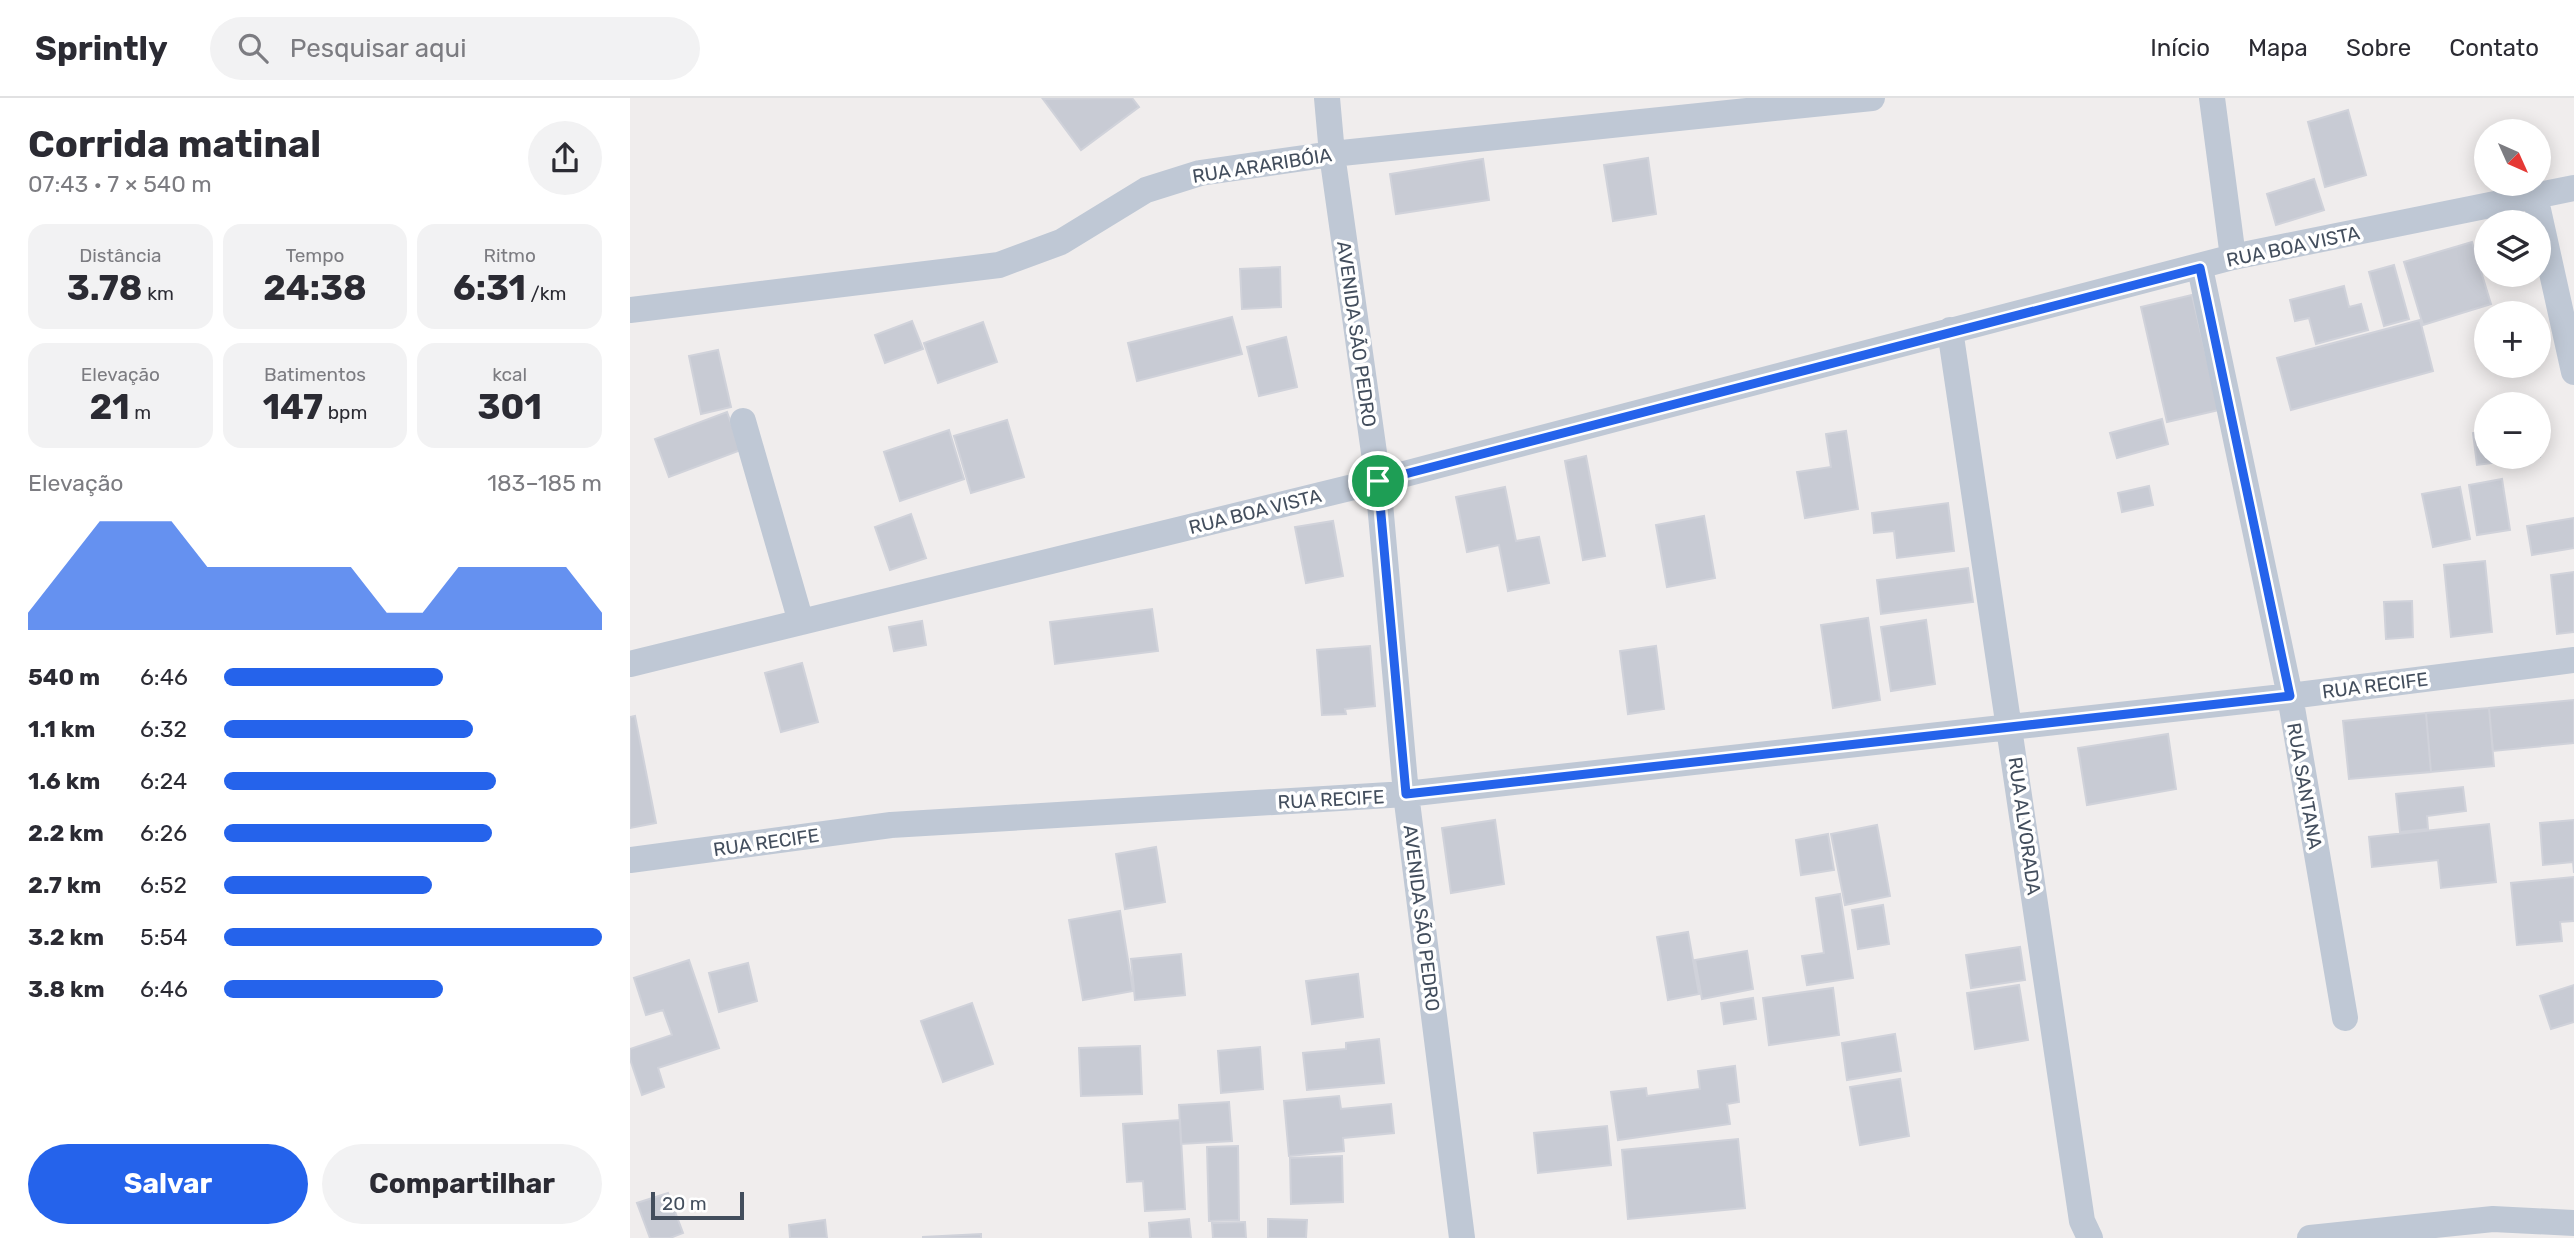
<!DOCTYPE html>
<html lang="pt">
<head>
<meta charset="utf-8">
<style>
  body { margin:0; font-family:Rubik,sans-serif; background:#f2f2f3; color:#2b2b33; height:100vh; display:flex; flex-direction:column; font-size:26px; white-space:nowrap }
  * { box-sizing:border-box; margin:0 }
  p { font-size:23px; color:#7c7c81 }
  .icon { flex:none; width:38px; height:38px; fill:none; stroke:currentColor; stroke-width:2; stroke-linecap:round; stroke-linejoin:round }
  .map { position:relative; flex:1; overflow:hidden }
  .details { display:flex; flex-direction:column; background:#fff; width:630px }
  .details>* { flex:none }
  .needle { width:46px; rotate:135deg }
  .controls { position:absolute; left:1844px; top:21px; display:grid; gap:14px }
  .controls a { display:grid; place-items:center; width:77px; height:77px; border-radius:50%; background:#fff; box-shadow:0 4px 18px #0003; font-size:35px }
  .scale { position:absolute; left:21px; bottom:18px; width:93px; box-sizing:border-box; padding-left:7px; border:4px solid #434e5d; border-top:0; font-size:19px; line-height:24px; white-space:nowrap; color:#434e5d; -webkit-text-stroke:5px #fff; paint-order:stroke }
  .pin { position:absolute; display:grid; place-items:center; width:60px; height:60px; color:#fff; margin:-30px; border:4px solid #fff; border-radius:50%; box-shadow:0 2px 7px #0007 }
  .round { display:grid; place-items:center; flex:none; width:74px; height:74px; border-radius:37px; background:#f2f2f3 }
  .head { display:flex; align-items:center; justify-content:space-between; height:119px; padding:0 28px }
  h1 { font-size:38px; font-weight:700; line-height:52px }
  .metrics { display:grid; grid-template-columns:repeat(3,1fr); gap:10px; height:119px; padding:7px 28px }
  .metrics div { display:grid; align-content:center; border-radius:18px; background:#f2f2f3; text-align:center }
  .metrics b { font-size:35px; font-weight:700 }
  .metrics small { font-size:19px; font-weight:400 }
  .metrics p { font-size:19px }
  .chart { height:196px; padding:14px 28px }
  .chart p { display:flex; justify-content:space-between }
  .chart svg { width:100%; height:126px; margin-top:7px; fill:#2563eb; opacity:.7 }
  .action { display:flex; gap:14px; margin-top:auto; padding:14px 28px }
  .action a { flex:1; height:80px; border-radius:42px; background:#2563eb; color:#fff; font-size:28px; font-weight:700; line-height:80px; text-align:center }
  .action a+a { background:#f2f2f3; color:#2b2b33 }
  ul { padding:0 28px; list-style:none; font-size:23px }
  li { display:grid; grid-template-columns:112px 84px 1fr; align-items:center; height:52px }
  li i { height:18px; border-radius:9px; background:#2563eb }
  header { display:flex; align-items:center; gap:42px; box-sizing:border-box; height:98px; padding:0 35px; background:#fff; border-bottom:2px solid #e1e1e2 }
  header strong { font-size:33px }
  nav { display:flex; gap:38px; margin-inline-start:auto; font-size:24px }
  .search { width:490px; height:63px; background:#f2f2f3; display:flex; align-items:center; gap:18px; box-sizing:border-box; padding:0 24px; border-radius:38px; color:#7c7c81; font-size:26px }
  main { display:flex; flex:1; min-height:0 }
  .map>svg:first-child { display:block }
  .building { fill:#c8cbd4; stroke:#d0d2da; stroke-width:2 }
  .lines { fill:none; stroke-linecap:round; stroke-linejoin:round }
  .street { stroke:#bfc8d5; stroke-width:26 }
  .route-casing { stroke:#fff; stroke-width:14 }
  .route { stroke:#2563eb; stroke-width:9 }
  .labels { text-anchor:middle; stroke-width:7; stroke-linejoin:round; paint-order:stroke }
  .street-label { font-size:19px; fill:#434e5d; stroke:#fff }
</style>
</head>
<body>
<header>
<strong>Sprintly</strong>
<div class="search"><svg class="icon" aria-label="search" viewBox="0 0 24 24"><circle cx="10" cy="10" r="6"/><path d="M15 15l6 6"/></svg>Pesquisar aqui</div>
<nav><a>Início</a><a>Mapa</a><a>Sobre</a><a>Contato</a></nav>
</header>
<main>
<section class="details">
<div class="head"><div><h1>Corrida matinal</h1><p>07:43 · 7 × 540 m</p></div><a class="round"><svg class="icon" aria-label="share" viewBox="0 0 24 24"><path d="M12 15V3M7 8l5-5 5 5M5 13v7h14v-7"/></svg></a></div>
<div class="metrics">
<div><p>Distância</p><b>3.78<small> km</small></b></div>
<div><p>Tempo</p><b>24:38</b></div>
<div><p>Ritmo</p><b>6:31<small> /km</small></b></div>
</div>
<div class="metrics">
<div><p>Elevação</p><b>21<small> m</small></b></div>
<div><p>Batimentos</p><b>147<small> bpm</small></b></div>
<div><p>kcal</p><b>301</b></div>
</div>
<div class="chart"><p><span>Elevação</span>183–185 m</p>
<svg viewBox="0 0 160 44" preserveAspectRatio="none"><path d="M0 44V38L10 22L20 6L30 6L40 6L50 22L60 22L70 22L80 22L90 22L100 38L110 38L120 22L130 22L140 22L150 22L160 38V44z"/></svg>
</div>
<ul>
<li><b>540 m</b>6:46<i style="width:58%"></i></li>
<li><b>1.1 km</b>6:32<i style="width:66%"></i></li>
<li><b>1.6 km</b>6:24<i style="width:72%"></i></li>
<li><b>2.2 km</b>6:26<i style="width:71%"></i></li>
<li><b>2.7 km</b>6:52<i style="width:55%"></i></li>
<li><b>3.2 km</b>5:54<i style="width:100%"></i></li>
<li><b>3.8 km</b>6:46<i style="width:58%"></i></li>
</ul>
<div class="action"><a>Salvar</a><a>Compartilhar</a></div>
</section>
<div class="map">
<svg width="1944" height="1140" viewBox="0 0 1944 1140">
  <rect width="100%" height="100%" fill="#f0eded"/>
  <path class="building" d="M502 0 509 9 451 52 413 1Z
    M1718 12 1736 77 1695 89 1678 24Z
    M1018 60 1026 116 983 123 974 67Z
    M853 61 859 102 766 116 760 76Z
    M1684 81 1694 112 1646 127 1637 96Z
    M1842 144 1861 206 1793 227 1774 164Z
    M1764 167 1779 221 1754 228 1739 174Z
    M650 169 651 209 612 211 610 171Z
    M1714 188 1719 209 1731 206 1738 232 1686 246 1679 220 1665 223 1660 202Z
    M1562 197 1589 312 1537 324 1511 209Z
    M602 219 612 256 507 283 498 245Z
    M1790 222 1803 273 1661 312 1647 260Z
    M282 223 293 251 255 265 245 237Z
    M353 224 367 264 308 285 294 245Z
    M656 239 667 289 629 298 617 249Z
    M88 252 101 309 71 316 59 258Z
    M97 314 111 352 39 379 25 341Z
    M1532 321 1538 346 1487 360 1480 335Z
    M377 322 394 379 341 395 324 338Z
    M319 332 334 381 270 403 254 354Z
    M1216 333 1228 411 1175 420 1167 374 1201 369 1196 336Z
    M1857 333V359H1909V354L1910 359 1847 367 1843 335Z
    M956 358 975 458 953 462 935 363Z
    M1872 381 1880 432 1847 437 1839 387Z
    M1519 388 1523 407 1492 414 1488 395Z
    M875 389 886 443 909 439 919 485 878 493 869 447 837 454 826 399Z
    M1830 389 1840 441 1803 449 1792 396Z
    M1318 405 1324 453 1267 460 1264 433 1244 435 1242 415Z
    M281 416 296 460 260 472 245 429Z
    M1074 418 1085 480 1037 489 1026 427Z
    M1944 420V450L1902 457 1897 428Z
    M703 423 713 478 676 485 665 429Z
    M1855 463 1862 534 1821 539 1814 467Z
    M1338 470 1343 504 1251 516 1247 482Z
    M1944 474V534L1927 536 1921 477Z
    M1782 503 1783 539 1756 541 1754 504Z
    M522 511 528 553 425 566 420 524Z
    M1238 520 1250 602 1203 610 1191 527Z
    M1296 522 1305 586 1261 593 1251 529Z
    M292 523 296 547 264 553 259 529Z
    M740 548 745 608 715 611 716 616 692 617 687 552Z
    M1026 548 1034 611 998 616 990 553Z
    M172 565 188 624 151 634 135 575Z
    M1944 602V645L1863 653 1859 610Z
    M1859 610 1864 668 1801 674 1796 615Z
    M1796 615 1801 674 1719 681 1713 623Z
    M5 618 26 725 0 730V619Z
    M1538 636 1546 691 1457 707 1448 650Z
    M1833 689 1836 713 1797 718 1798 731 1770 734 1766 696Z
    M865 722 874 786 821 795 812 730Z
    M1944 722V775L1943 764 1913 767 1910 725Z
    M1859 726 1866 784 1811 790 1808 762 1742 769 1739 739Z
    M1247 727 1260 798 1215 807 1201 736Z
    M1198 736 1204 772 1171 777 1166 742Z
    M526 749 535 804 495 811 486 756Z
    M1944 779V823L1930 824 1932 843 1887 847 1881 785Z
    M1210 796 1223 880 1177 887 1172 858 1194 855 1186 800Z
    M1253 807 1259 846 1228 851 1222 812Z
    M490 813 503 893 453 902 439 822Z
    M1058 834 1069 896 1038 902 1027 839Z
    M1390 849 1395 882 1341 890 1336 857Z
    M1117 853 1123 891 1072 901 1065 862Z
    M551 856 555 897 505 902 501 861Z
    M59 862 89 950 28 970 34 989 12 997 0 961V951L42 937 33 912 16 917 4 880Z
    M118 865 127 903 89 914 79 875Z
    M728 876 733 919 682 926 676 883Z
    M1389 887 1398 942 1345 951 1337 895Z
    M1944 887V924L1921 931 1910 898Z
    M1203 890 1209 937 1139 947 1133 900Z
    M1123 900 1126 921 1094 926 1091 905Z
    M342 905 363 966 313 984 291 923Z
    M1265 936 1271 973 1217 982 1212 945Z
    M749 941 754 985 677 992 673 955 716 951V945Z
    M510 948 512 996 451 998 449 950Z
    M630 949 633 991 591 995 588 953Z
    M1105 968 1109 1004 1097 1006 1100 1026 988 1042 981 994 1016 990 1017 998 1070 991 1068 973Z
    M1270 981 1279 1038 1230 1047 1220 989Z
    M709 998 711 1011 761 1006 764 1035 713 1040 714 1053 659 1058 654 1003Z
    M599 1004 602 1043 551 1046 549 1007Z
    M550 1022 555 1111 515 1113 513 1083 497 1084 493 1026Z
    M977 1028 981 1067 908 1075 904 1035Z
    M1108 1041 1115 1110 998 1121 992 1052Z
    M608 1048 609 1122 579 1123 577 1049Z
    M712 1058 713 1104 661 1106 660 1060Z
    M38 1095 53 1135 40 1140H20L7 1105Z
    M559 1121 561 1140H520L519 1125Z
    M638 1121 677 1122 676 1140H638Z
    M195 1122 197 1140H160L159 1127Z
    M615 1124 616 1140H583L582 1125Z
    M351 1136V1140H293V1139Z"/>
  <g class="lines">
    <path class="street" d="M697 0 702 56 748 383 776 696 832 1140
      M1582 0 1603 159
      M1905 98 1944 274
      M1570 170 1660 598 1715 920
      M0 212 369 167 431 144 516 92 570 75 702 56 1242 0
      M1320 232 1452 1123 1460 1140
      M113 323 171 524
      M0 566 748 383 1603 159 1944 90
      M0 762 261 727 776 696 1660 598 1944 562
      M1680 1140 1863 1121 1944 1125"/>
  </g>
  <g class="lines">
    <g class="route-casing">
      <path id="route" d="M1570 170 1660 598 776 696 748 383Z"/>
    </g>
    <use href="#route" class="route"/>
  </g>
  <g class="labels">
    <g class="street-label">
      <text transform="translate(632 67) rotate(-9)" y="7">RUA ARARIBÓIA</text>
      <text transform="translate(1663 148) rotate(-12)" y="7">RUA BOA VISTA</text>
      <text transform="translate(727 236) rotate(82)" y="7">AVENIDA SÃO PEDRO</text>
      <text transform="translate(625 413) rotate(-14)" y="7">RUA BOA VISTA</text>
      <text transform="translate(1745 587) rotate(-7)" y="7">RUA RECIFE</text>
      <text transform="translate(1675 688) rotate(80)" y="7">RUA SANTANA</text>
      <text transform="translate(701 701) rotate(-3)" y="7">RUA RECIFE</text>
      <text transform="translate(1395 728) rotate(82)" y="7">RUA ALVORADA</text>
      <text transform="translate(136 744) rotate(-8)" y="7">RUA RECIFE</text>
      <text transform="translate(792 820) rotate(83)" y="7">AVENIDA SÃO PEDRO</text>
    </g>
  </g>
</svg>
<div class="controls">
<a><svg class="needle" viewBox="-14 -14 28 28"><path d="M0-13l5 13h-10z" fill="#e53935"/><path d="M0 13l5-13h-10z" fill="#7c7c81"/></svg></a>
<a><svg class="icon" aria-label="layers" viewBox="0 0 24 24"><path d="M12 4l9 5-9 5-9-5zM3 14l9 5 9-5"/></svg></a>
<a>+</a>
<a>−</a>
</div>
<div class="scale">20 m</div>
<div class="pin" style="left:748px;top:383px;background:#1e9e55"><svg class="icon" aria-label="arrive" viewBox="0 0 24 24"><path d="M6 21V4h12l-3 4 3 4H6"/></svg></div>
</div>
</main>
</body>
</html>
